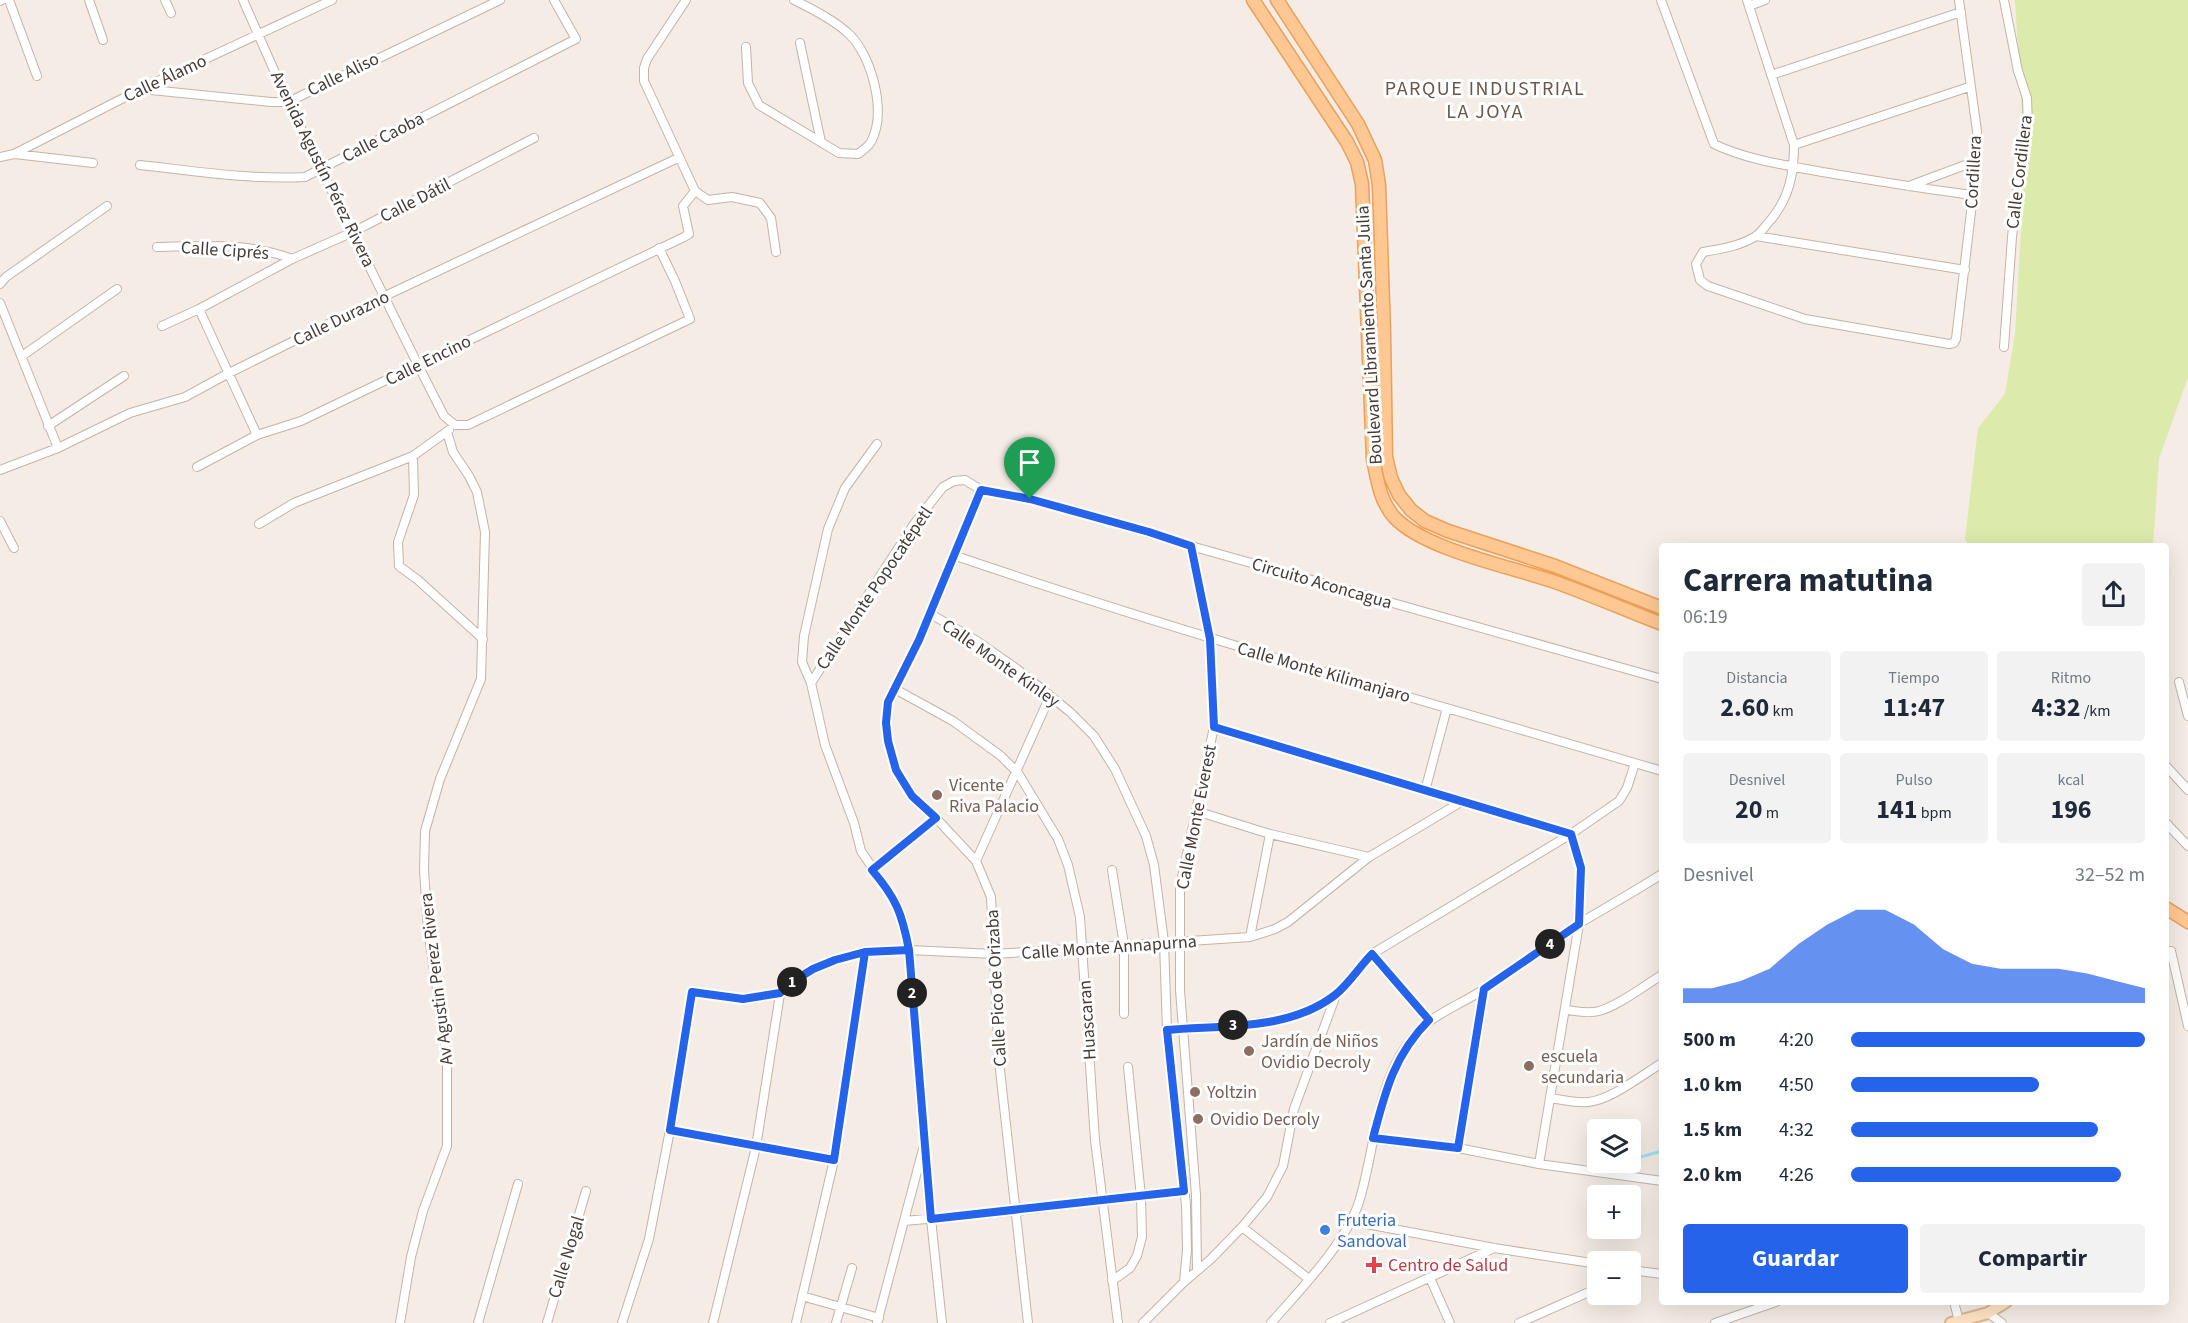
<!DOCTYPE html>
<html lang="es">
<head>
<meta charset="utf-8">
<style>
  body { margin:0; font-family:"Source Sans 3",sans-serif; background:#f2f2f3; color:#1f2937; height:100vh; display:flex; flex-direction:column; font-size:22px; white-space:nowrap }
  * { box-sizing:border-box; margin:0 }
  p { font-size:20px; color:#747a83 }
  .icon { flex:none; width:33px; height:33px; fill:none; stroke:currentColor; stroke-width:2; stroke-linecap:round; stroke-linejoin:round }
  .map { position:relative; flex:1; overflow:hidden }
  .panel { position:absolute; left:1659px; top:543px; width:510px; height:762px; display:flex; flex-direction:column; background:#fff; border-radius:6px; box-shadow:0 6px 24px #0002 }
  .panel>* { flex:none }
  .buttons { position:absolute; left:1587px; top:1119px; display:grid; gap:12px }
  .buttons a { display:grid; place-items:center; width:54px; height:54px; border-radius:6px; background:#fff; box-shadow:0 6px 24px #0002; font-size:30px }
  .pin { position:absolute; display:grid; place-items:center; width:51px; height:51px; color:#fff; margin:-62px -26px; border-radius:50% 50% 50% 0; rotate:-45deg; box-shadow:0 0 6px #0007 }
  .pin .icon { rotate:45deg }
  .km { position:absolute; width:30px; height:30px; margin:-15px; border-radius:50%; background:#222; color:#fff; font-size:16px; line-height:30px; text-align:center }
  .round { display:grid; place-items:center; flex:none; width:63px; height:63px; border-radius:6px; background:#f2f2f3 }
  .overview { display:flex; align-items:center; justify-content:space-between; height:102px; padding:0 24px }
  h1 { font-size:33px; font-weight:700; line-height:45px }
  .figures { display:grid; grid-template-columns:repeat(3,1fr); gap:9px; height:102px; padding:6px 24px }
  .figures div { display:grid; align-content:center; border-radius:6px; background:#f2f2f3; text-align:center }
  .figures b { font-size:26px; font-weight:700 }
  .figures small { font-size:16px; font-weight:400 }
  .figures p { font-size:16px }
  .chart { height:168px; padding:12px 24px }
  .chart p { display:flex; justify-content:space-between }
  .chart svg { width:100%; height:108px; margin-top:6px; fill:#2563eb; opacity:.7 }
  .cta { display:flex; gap:12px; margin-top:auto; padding:12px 24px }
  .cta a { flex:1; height:69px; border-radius:6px; background:#2563eb; color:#fff; font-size:24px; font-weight:700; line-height:69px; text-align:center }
  .cta a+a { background:#f2f2f3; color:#1f2937 }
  ul { padding:0 24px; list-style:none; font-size:20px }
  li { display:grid; grid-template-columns:96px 72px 1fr; align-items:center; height:45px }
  li i { height:15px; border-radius:8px; background:#2563eb }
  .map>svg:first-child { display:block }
  .green { fill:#dceaab }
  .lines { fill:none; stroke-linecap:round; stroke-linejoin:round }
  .stream { stroke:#9de4f4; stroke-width:3 }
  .street-casing { stroke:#c3b4aa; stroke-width:10 }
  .secondary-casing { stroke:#dab894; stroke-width:14 }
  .primary-casing { stroke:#eaa15c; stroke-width:15 }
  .street { stroke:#fff; stroke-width:8 }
  .secondary { stroke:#ffe4c4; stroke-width:10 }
  .primary { stroke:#ffc893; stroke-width:12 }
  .route-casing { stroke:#fff; stroke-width:12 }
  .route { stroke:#2563eb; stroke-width:8 }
  .education-dot { fill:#8d6e63; stroke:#fff; stroke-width:2 }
  .shop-dot { fill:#3f7fe0; stroke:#fff; stroke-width:2 }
  .health-dot { fill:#e0444e; stroke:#fff; stroke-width:2 }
  .labels { text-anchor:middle; stroke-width:6; stroke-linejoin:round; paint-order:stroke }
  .street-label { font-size:18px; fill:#463b34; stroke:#fff }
  .education-label { font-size:18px; fill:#785e54; stroke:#fff; text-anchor:start }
  .shop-label { font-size:18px; fill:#366cbe; stroke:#fff; text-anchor:start }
  .health-label { font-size:18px; fill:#be3a42; stroke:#fff; text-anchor:start }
  .neighbourhood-label { font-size:20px; letter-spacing:1.5px; fill:#6a574b; stroke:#fff }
</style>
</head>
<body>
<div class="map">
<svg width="2188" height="1323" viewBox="0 0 2188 1323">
  <rect width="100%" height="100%" fill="#f4ece5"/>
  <path class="green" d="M2015 0H2188V377L2159 459 2153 546H1969L1965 539 1978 428 2005 394 2015 334 2025 162Z"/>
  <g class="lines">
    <path class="stream" d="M1630 1160 1662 1151
      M1611 1170 1615 1162"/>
    <g class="street-casing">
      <path id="street" d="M9 0 37 76
        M89 0 103 40
        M165 0 171 13
        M243 0 288 102 418 365 444 416 455 425H468L690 319 675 281 659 248
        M686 0 647 59 644 68V81L695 191 708 200 732 197 760 203 771 218 776 252
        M1661 0 1714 144C1747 160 1786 165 1822 172 1872 180 1922 189 1973 195
        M1747 0 1794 145C1794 175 1789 199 1769 222 1765 226 1761 233 1756 236 1741 246 1720 249 1703 252L1696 264 1700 280 1708 286 1805 319 1949 344 1954 343 1956 339 1973 195 1977 131 1959 0
        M2004 0 2018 71 2027 98 2028 128 2023 168 2018 185 2012 237 2004 347
        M0 1 2 0
        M1749 6 1765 0
        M800 43 821 142
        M746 47 748 83 759 105 839 153 858 154C863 150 868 147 871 142 887 112 872 56 849 34 834 20 812 9 794 0
        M1771 75 1961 12
        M141 89 271 102H288L500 0
        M1794 145 1969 87
        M15 154 93 163
        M0 157 14 154 141 89 332 0
        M140 165C195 171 250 180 305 177L576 39 554 0
        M1909 186 1976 161
        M1756 236 1965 270
        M157 247C201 246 250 242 292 259
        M0 284 6 277 107 206
        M0 303 58 448
        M199 309 257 435
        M162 326 199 309 292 259 353 232 534 138
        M22 356 117 289
        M48 426 124 376
        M877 444 845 488 828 529 804 636 802 662 811 683 825 745 854 823 861 851 896 902 903 920 909 950 931 1219 942 1323
        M413 456 414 495 398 542 399 566 418 580 483 639
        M197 467 257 435 301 421 684 237 689 234 683 206 695 191
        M0 470 58 448 130 413 185 397 229 373 385 296 678 158
        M981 490 919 640 888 702 886 723 888 740 896 770 912 797 936 818 976 861 991 897 999 1061 1028 1323
        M0 521 14 548
        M259 524 294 503 413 456 449 430
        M1191 546 1210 639 1214 727 1180 887V990L1196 1195 1197 1270
        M953 555C1187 635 1425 701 1662 771
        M929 613 977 641 1017 669 1070 712 1094 736 1115 769 1146 836 1154 865 1164 942 1167 1030 1186 1205 1187 1250 1184 1282
        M2179 682 2188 716
        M811 683 914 524 943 487 954 481 965 480 981 490 1030 499 1080 512 1191 546 1662 679
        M895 689 953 721 1001 756 1018 773 1058 839 1068 865 1080 917 1095 1140 1118 1323
        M1214 727 1571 834 1581 868 1579 924 1539 1164
        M2166 766 2188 790
        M1425 791 1447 708
        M1196 811 1270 834 1369 857
        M2166 823 2188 846
        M976 861 1050 696
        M872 870 936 818
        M1112 870 1124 945V1014
        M1250 937 1270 834
        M2171 951 2188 1026
        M1372 954 1429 1020
        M1566 1010C1576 1011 1588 1014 1599 1011 1618 1006 1645 985 1662 975
        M1167 1030 1275 1021 1304 1013 1336 995
        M1551 1098C1563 1100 1575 1103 1588 1102 1611 1100 1642 1075 1662 1063
        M670 1130 834 1160
        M1373 1139 1458 1148 1539 1164 1662 1181
        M1458 1148 1484 989
        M904 1221 1015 1211 1184 1191
        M1351 1221 1494 1248 1598 1264
        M1242 1227 1309 1279
        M1630 1270 1662 1274
        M1430 1278 1450 1323
        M1112 1281 1130 1268 1137 1256 1142 1237 1141 1197 1128 1067
        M802 1296 879 1318
        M1954 1302 1959 1321
        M1988 1313 2002 1323
        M400 1323 411 1257 423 1211 447 1146V1056L428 930 424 870 425 831 440 779 481 679 485 532 477 492 469 476 453 452 447 432
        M478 1323 518 1184
        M547 1323 586 1191
        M622 1323 649 1239 670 1130 692 992 743 999 780 994 792 982 813 969 835 960 865 952 909 950 994 954 1250 937 1275 929 1288 922 1369 857 1461 802
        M713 1323 756 1147 780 994
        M796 1323 834 1160 865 952
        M836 1323 852 1268
        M877 1323 923 1149
        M1143 1323 1184 1282 1211 1259 1242 1227 1267 1197 1283 1166 1294 1109 1336 995 1372 954 1571 834 1619 801 1627 788 1635 763
        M1271 1323C1299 1291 1346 1243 1359 1202 1374 1154 1375 1098 1401 1054 1425 1014 1451 1011 1486 988 1518 967 1548 944 1580 923 1607 907 1635 891 1662 874
        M1330 1323 1494 1248
        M1519 1323 1598 1288
        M1715 1323 1776 1302"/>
    </g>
    <g class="secondary-casing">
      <path id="secondary" d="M1951 1323 1988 1313 2006 1302"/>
    </g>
    <g class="primary-casing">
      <path id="primary" d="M1253 0 1347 142 1357 162 1362 184 1373 459C1377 479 1380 502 1395 518 1426 550 1512 567 1555 582 1591 595 1626 610 1662 624
        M1277 0 1358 124 1375 160 1379 185 1384 332 1386 457 1391 478 1399 495 1411 510 1425 521 1448 531 1555 566 1662 608
        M2166 908 2188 922"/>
    </g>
    <use href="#street" class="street"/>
    <use href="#secondary" class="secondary"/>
    <use href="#primary" class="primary"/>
  </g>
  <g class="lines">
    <g class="route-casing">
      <path id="route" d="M1030 499 981 490 919 640 888 702 886 723 888 741 896 770 912 796 936 818 872 870C896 898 902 913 909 950L865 952 835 960 813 969 792 982 780 993 743 999 692 992 670 1130 834 1160 865 952 909 950 931 1219 1184 1191 1167 1030C1222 1025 1289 1031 1335 995 1349 984 1359 967 1372 954L1429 1020C1394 1055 1385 1092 1373 1138L1458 1148 1484 989 1579 924 1581 868 1571 834 1214 727 1210 639 1191 546 1149 532 1030 499"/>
    </g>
    <use href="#route" class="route"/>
  </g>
  <g class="education-dot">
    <circle cx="937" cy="795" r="6"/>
    <circle cx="1249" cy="1051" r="6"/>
    <circle cx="1529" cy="1066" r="6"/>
    <circle cx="1195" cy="1092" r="6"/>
    <circle cx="1198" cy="1119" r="6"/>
  </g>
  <circle class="shop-dot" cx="1325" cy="1230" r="6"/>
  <path class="health-dot" d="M1371 1256h6v6h6v6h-6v6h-6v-6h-6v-6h6z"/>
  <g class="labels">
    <g class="street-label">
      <text transform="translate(343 74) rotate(-26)" y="6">Calle Aliso</text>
      <text transform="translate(165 78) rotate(-25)" y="6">Calle Álamo</text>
      <text transform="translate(383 137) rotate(-27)" y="6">Calle Caoba</text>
      <text transform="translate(323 169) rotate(64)" y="6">Avenida Agustín Pérez Rivera</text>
      <text transform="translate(1973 172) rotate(-87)" y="6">Cordillera</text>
      <text transform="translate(2019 172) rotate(-83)" y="6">Calle Cordillera</text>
      <text transform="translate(415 200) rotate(-27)" y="6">Calle Dátil</text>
      <text transform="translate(225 250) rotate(4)" y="6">Calle Ciprés</text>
      <text transform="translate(341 318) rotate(-26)" y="6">Calle Durazno</text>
      <text transform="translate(1369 335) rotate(-93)" y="6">Boulevard Libramiento Santa Julia</text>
      <text transform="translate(428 360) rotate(-26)" y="6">Calle Encino</text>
      <text transform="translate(1322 583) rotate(16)" y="6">Circuito Aconcagua</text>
      <text transform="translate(874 588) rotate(-56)" y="6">Calle Monte Popocatépetl</text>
      <text transform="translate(1001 663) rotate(35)" y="6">Calle Monte Kinley</text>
      <text transform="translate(1324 672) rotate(16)" y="6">Calle Monte Kilimanjaro</text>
      <text transform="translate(1196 817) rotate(-79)" y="6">Calle Monte Everest</text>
      <text transform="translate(1109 947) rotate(-4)" y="6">Calle Monte Annapurna</text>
      <text transform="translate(436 979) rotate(-97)" y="6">Av Agustin Perez Rivera</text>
      <text transform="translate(996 988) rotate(-93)" y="6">Calle Pico de Orizaba</text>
      <text transform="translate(1087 1020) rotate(-94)" y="6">Huascaran</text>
      <text transform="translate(566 1257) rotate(-73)" y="6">Calle Nogal</text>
    </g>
    <g class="education-label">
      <text x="949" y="791">Vicente<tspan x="949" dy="21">Riva Palacio</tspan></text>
      <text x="1261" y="1047">Jardín de Niños<tspan x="1261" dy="21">Ovidio Decroly</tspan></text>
      <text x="1541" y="1062">escuela<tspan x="1541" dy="21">secundaria</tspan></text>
      <text x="1207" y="1098">Yoltzin</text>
      <text x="1210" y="1125">Ovidio Decroly</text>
    </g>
    <g class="shop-label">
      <text x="1337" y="1226">Fruteria<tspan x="1337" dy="21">Sandoval</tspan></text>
    </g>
    <g class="health-label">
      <text x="1388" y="1271">Centro de Salud</text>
    </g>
    <g class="neighbourhood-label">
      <text x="1485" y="95">PARQUE INDUSTRIAL<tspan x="1485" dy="23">LA JOYA</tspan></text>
    </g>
  </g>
</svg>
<div class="buttons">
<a><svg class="icon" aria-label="layers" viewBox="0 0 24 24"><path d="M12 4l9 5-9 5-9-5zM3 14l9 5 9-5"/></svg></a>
<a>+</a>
<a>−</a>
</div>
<div class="pin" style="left:1030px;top:499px;background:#1e9e55"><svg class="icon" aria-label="arrive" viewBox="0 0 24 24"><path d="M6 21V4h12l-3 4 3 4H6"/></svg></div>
<b class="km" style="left:792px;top:982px">1</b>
<b class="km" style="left:912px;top:993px">2</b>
<b class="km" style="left:1233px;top:1025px">3</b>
<b class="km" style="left:1550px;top:944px">4</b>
<section class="panel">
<div class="overview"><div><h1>Carrera matutina</h1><p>06:19</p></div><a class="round"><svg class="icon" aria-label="share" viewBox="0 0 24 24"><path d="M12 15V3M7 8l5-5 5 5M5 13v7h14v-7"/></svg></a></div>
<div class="figures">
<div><p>Distancia</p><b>2.60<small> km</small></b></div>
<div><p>Tiempo</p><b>11:47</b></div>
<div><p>Ritmo</p><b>4:32<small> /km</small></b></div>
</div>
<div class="figures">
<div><p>Desnivel</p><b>20<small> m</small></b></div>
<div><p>Pulso</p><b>141<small> bpm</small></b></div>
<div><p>kcal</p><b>196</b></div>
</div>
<div class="chart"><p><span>Desnivel</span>32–52 m</p>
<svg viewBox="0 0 160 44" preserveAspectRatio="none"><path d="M0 44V38L10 38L20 35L30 30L40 20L50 12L60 6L70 6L80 12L90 22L100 28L110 30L120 30L130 30L140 32L150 35L160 38V44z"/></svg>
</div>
<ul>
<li><b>500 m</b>4:20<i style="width:100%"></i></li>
<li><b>1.0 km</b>4:50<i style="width:64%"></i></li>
<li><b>1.5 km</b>4:32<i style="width:84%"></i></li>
<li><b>2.0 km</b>4:26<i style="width:92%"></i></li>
</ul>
<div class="cta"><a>Guardar</a><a>Compartir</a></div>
</section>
</div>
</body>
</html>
